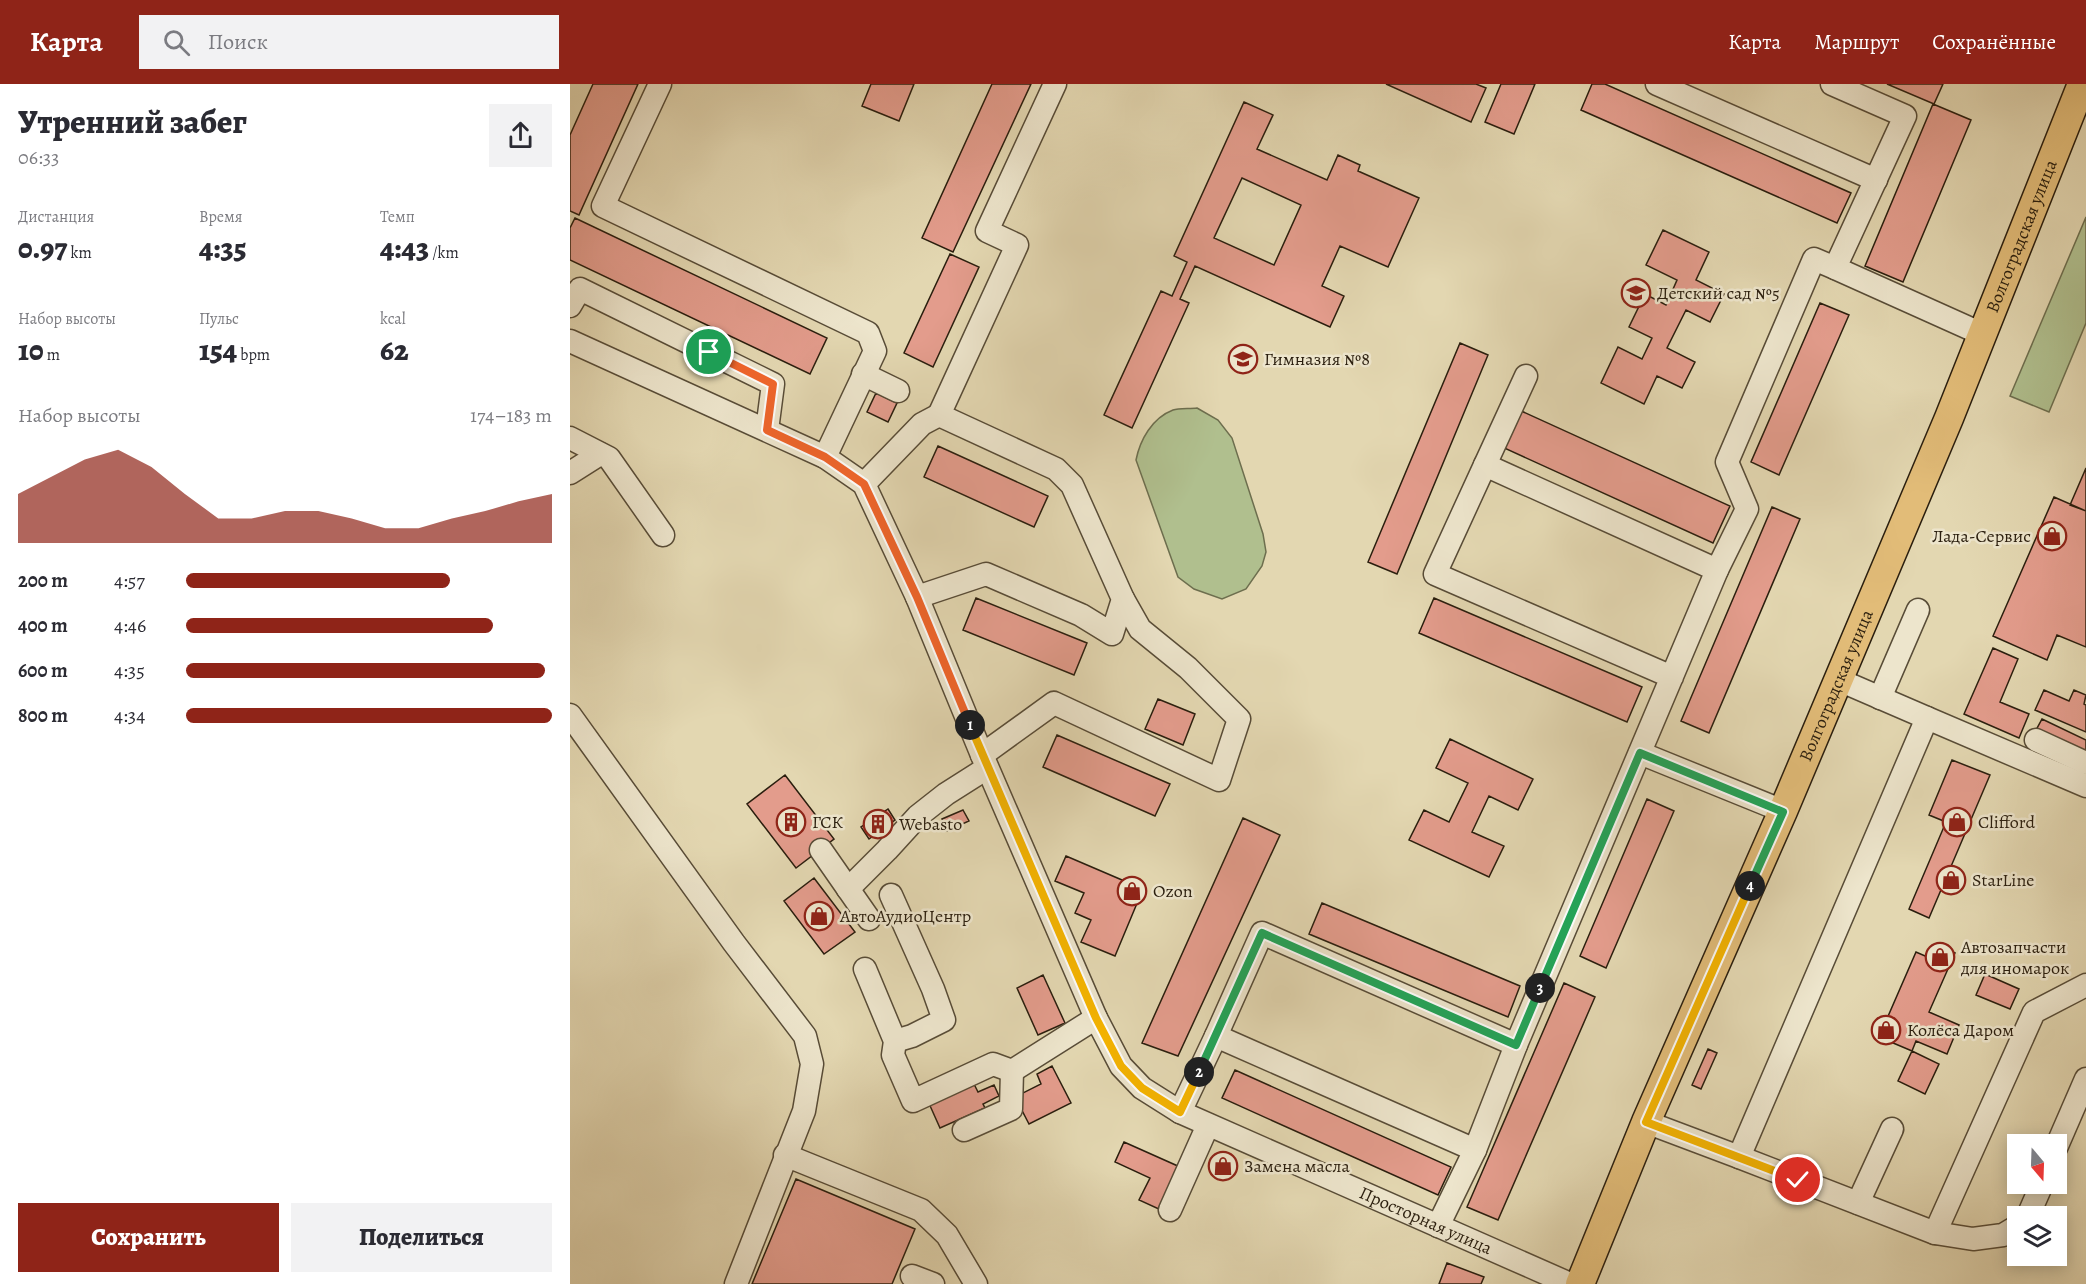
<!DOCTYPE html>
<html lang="ru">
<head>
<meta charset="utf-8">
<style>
  body { margin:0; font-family:Alegreya,serif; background:#f2f2f3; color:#2b2b33; height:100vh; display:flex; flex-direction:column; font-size:22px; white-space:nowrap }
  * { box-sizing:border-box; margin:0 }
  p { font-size:20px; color:#7c7c81 }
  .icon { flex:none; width:33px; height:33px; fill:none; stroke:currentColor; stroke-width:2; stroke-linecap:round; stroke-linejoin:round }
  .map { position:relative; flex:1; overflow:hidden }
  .details { display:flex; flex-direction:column; background:#fff; width:570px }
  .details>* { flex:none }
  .needle { width:39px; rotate:161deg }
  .controls { position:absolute; left:1437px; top:1050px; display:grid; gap:12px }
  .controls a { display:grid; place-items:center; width:60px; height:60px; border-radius:0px; background:#fff; box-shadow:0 3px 15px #0003; font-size:30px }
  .pin { position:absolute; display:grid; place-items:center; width:51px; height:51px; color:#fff; margin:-26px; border:3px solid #fff; border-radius:50%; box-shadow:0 2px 6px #0007 }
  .km { position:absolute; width:30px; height:30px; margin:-15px; border-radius:50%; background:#222; color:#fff; font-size:16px; line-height:30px; text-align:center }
  .round { display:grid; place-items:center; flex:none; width:63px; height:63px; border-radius:0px; background:#f2f2f3 }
  .overview { display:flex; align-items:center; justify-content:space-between; height:102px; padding:0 18px }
  h1 { font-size:33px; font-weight:800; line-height:45px }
  .figures { display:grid; grid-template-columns:repeat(3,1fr); gap:9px; height:102px; padding:6px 18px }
  .figures div { display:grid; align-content:center }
  .figures b { font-size:30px; font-weight:800 }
  .figures small { font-size:16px; font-weight:400 }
  .figures p { font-size:16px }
  .chart { height:168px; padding:12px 18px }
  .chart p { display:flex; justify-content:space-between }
  .chart svg { width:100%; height:108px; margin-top:6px; fill:#8f2418; opacity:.7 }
  .action { display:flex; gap:12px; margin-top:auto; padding:12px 18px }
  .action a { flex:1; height:69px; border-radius:0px; background:#8f2418; color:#fff; font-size:24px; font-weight:800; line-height:69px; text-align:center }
  .action a+a { background:#f2f2f3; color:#2b2b33 }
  ul { padding:0 18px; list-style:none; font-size:20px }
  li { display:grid; grid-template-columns:96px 72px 1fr; align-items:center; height:45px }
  li i { height:15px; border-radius:8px; background:#8f2418 }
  header { display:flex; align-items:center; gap:36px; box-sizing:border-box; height:84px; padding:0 30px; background:#8f2418; color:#fff }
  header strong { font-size:28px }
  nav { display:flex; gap:33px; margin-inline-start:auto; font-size:21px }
  .search { width:420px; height:54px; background:#f2f2f3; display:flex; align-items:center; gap:15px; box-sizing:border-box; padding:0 21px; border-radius:0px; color:#7c7c81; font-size:22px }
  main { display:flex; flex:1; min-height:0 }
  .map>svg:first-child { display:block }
  .green { fill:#b0bf8e; stroke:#6d6e4e; stroke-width:1.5 }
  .building { fill:#e39c8c; stroke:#2a1e0e; stroke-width:1.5; fill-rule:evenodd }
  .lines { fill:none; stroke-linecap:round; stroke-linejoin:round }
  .minor-casing { stroke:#584c37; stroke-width:25 }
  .major-casing { stroke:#2a1e0e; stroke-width:31 }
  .minor { stroke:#ede5cc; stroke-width:22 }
  .major { stroke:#e2bc78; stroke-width:28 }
  .split-1-casing { stroke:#fff; stroke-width:12 }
  .split-2-casing { stroke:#fff; stroke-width:12 }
  .split-3-casing { stroke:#fff; stroke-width:12 }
  .split-4-casing { stroke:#fff; stroke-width:12 }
  .split-5-casing { stroke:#fff; stroke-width:12 }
  .split-1 { stroke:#f0652b; stroke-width:8 }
  .split-2 { stroke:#f5b400; stroke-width:8 }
  .split-3 { stroke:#22a559; stroke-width:8 }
  .split-4 { stroke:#22a559; stroke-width:8 }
  .split-5 { stroke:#f5b400; stroke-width:8 }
  .labels { text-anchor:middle; stroke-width:5; stroke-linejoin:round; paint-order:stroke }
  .street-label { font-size:18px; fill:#2a1e0e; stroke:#ede5cc }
  .poi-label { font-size:18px; fill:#2a1e0e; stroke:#ede5cc; text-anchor:start }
</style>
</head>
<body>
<header>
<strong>Карта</strong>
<div class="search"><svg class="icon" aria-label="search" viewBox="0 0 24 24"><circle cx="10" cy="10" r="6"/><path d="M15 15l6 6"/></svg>Поиск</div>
<nav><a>Карта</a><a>Маршрут</a><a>Сохранённые</a></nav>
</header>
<main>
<section class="details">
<div class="overview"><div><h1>Утренний забег</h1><p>06:33</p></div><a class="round"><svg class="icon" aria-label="share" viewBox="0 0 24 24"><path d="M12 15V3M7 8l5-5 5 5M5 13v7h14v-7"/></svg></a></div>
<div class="figures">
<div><p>Дистанция</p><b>0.97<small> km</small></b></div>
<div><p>Время</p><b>4:35</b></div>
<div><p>Темп</p><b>4:43<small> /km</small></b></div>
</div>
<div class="figures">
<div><p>Набор высоты</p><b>10<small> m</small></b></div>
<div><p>Пульс</p><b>154<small> bpm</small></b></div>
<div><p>kcal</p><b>62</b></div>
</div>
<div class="chart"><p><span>Набор высоты</span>174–183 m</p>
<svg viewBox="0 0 160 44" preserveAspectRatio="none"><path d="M0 44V24L10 17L20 10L30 6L40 13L50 24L60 34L70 34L80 31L90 31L100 34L110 38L120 38L130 34L140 31L150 27L160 24V44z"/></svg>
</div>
<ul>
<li><b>200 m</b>4:57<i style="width:72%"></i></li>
<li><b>400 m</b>4:46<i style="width:84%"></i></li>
<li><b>600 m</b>4:35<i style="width:98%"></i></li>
<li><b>800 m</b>4:34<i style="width:100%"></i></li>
</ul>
<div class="action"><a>Сохранить</a><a>Поделиться</a></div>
</section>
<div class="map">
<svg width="1516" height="1200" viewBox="0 0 1516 1200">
  <rect width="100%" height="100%" fill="#e3d7b1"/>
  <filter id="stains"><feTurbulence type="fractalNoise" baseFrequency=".00333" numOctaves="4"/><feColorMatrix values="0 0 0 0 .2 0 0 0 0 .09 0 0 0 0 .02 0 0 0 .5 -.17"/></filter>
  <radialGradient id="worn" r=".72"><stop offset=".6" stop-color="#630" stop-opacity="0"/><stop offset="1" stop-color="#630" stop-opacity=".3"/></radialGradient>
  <path class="green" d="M1516 133V239L1479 328 1440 312Z
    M627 324 648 336 662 354 693 450 696 468 692 482 676 505 652 515 624 505 608 493 566 376C570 356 582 334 603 326 609 324 620 325 627 324Z"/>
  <path class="building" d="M23 0H68L9 131 0 127V51Z
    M301 0H344L329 37 292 22Z
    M422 0H461L383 168 352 154Z
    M816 0H906L916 4 901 38Z
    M931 0H965L944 50 915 38Z
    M1022 0H1035L1281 109 1267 139 1011 26Z
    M1317 0H1373L1364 20Z
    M674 18 703 31 687 65 757 96 768 71 790 81 788 87 849 114 818 183 770 162 752 202 774 212 760 243 625 182 610 215 619 219 562 344 534 331 591 207 602 212 617 178 604 172ZM672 94 731 121 704 181 644 154Z
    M1363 20 1401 36 1333 198 1295 182Z
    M5 134 257 254 240 290 0 176V144Z
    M1093 146 1139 168 1126 196 1154 210 1140 238 1116 226 1097 264 1125 278 1112 304 1087 292 1074 320 1031 299 1048 263 1072 275 1082 254 1059 243 1075 210 1096 221 1107 196 1076 181Z
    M380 170 409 183 363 283 334 269Z
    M1250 219 1279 231 1209 391 1181 378Z
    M890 259 918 271 827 490 798 478Z
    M306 309 327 319 318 338 297 328Z
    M949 326 1160 422 1143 459 932 363Z
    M368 362 478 412 464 443 354 393Z
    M1516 384V427L1500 421Z
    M1484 413 1516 427V563L1487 551 1477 576 1423 552Z
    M1202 423 1230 435 1139 649 1111 637Z
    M406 514 517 559 504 591 393 546Z
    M864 514 1072 603 1057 638 849 549Z
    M1423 564 1448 575 1430 618 1459 630 1449 654 1394 630Z
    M1474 606 1499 617 1504 606 1516 611 1514 620 1516 621V648L1465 626Z
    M588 615 625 630 613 661 575 645Z
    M1472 635 1516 656V671L1465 648Z
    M487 651 600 700 585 732 473 683Z
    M880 655 963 695 948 726 919 712 902 748 934 762 919 793 839 756 854 726 879 738 898 699 866 684Z
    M1382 676 1420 691 1359 834 1339 825 1376 738 1359 731Z
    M215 691 264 755 226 784 177 720Z
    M1077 715 1104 727 1036 884 1010 872Z
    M318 725 325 736 299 755 291 743Z
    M393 726 399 737 377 747 372 735Z
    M673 734 710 751 608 972 572 959Z
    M496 772 573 805 545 872 511 858 521 836 505 829 514 809 485 797Z
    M244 794 285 848 254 870 214 817Z
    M752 819 950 902 938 933 739 850Z
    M1368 862 1385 869 1359 928 1389 941 1377 970 1346 957 1342 967 1309 953 1346 868 1362 875Z
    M1415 890 1449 905 1440 925 1406 911Z
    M473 891 495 939 468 951 447 904Z
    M994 899 1025 913 928 1136 897 1123Z
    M1138 965 1147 969 1131 1005 1122 1001Z
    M1342 967 1369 980 1355 1010 1328 997Z
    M482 982 501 1019 459 1040 445 1013 471 1000 467 990Z
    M665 986 881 1083 868 1111 652 1014Z
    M402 996 408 1008 424 1001 429 1012 413 1020 415 1024 370 1044 357 1015Z
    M554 1058 610 1083 591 1126 569 1116 580 1094 545 1078Z
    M226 1095 345 1145 322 1200H182Z
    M877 1179 914 1193 911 1200H869Z"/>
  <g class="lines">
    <g class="minor-casing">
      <g id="minor">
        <path d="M90 0 33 122 298 249 305 267 255 373"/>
        <path d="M1087 0 1306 96"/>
        <path d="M1262 0 1335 32 1265 184 1412 250"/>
        <path d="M0 222 10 205 203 300 197 346"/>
        <path id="s1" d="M0 257 255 373 294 400 347 513 412 671 526 934 551 982 572 1004 610 1028 1000 1200"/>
        <path d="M293 290 328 307"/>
        <path d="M0 354 39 374 93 451"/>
        <path d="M915 381 956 292"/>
        <path d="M0 389 30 370"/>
        <path d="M294 400 352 340 369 331"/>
        <path d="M1147 486 1177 425 1157 378 1244 175 1265 184"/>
        <path d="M347 513 416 490 511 531 542 550 553 515 502 401 486 385 369 331 447 161 417 147 485 0"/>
        <path d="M1310 614 1348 526"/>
        <path d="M0 631 164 859 235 952 242 980 234 1027 166 1200"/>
        <path d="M1357 634 1516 702"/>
        <path d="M1466 656 1516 679"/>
        <path d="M1070 669 1213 727"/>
        <path d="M412 671 484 619 649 696 669 635 618 584 570 545 553 515"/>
        <path d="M251 766 299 835"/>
        <path d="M278 805 317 766 348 732 376 710 417 684"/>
        <path d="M321 811 363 905 374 936 342 952 325 957"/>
        <path d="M295 885 325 957 323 971 343 1017 423 980 442 987 526 934"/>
        <path d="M646 952 692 849 946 961"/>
        <path d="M610 1028 646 952 905 1066"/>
        <path d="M1076 1038 1169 1073 1357 634 1269 596"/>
        <path d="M394 1046 441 1025 442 987"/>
        <path d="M1486 1064 1516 995"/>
        <path d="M215 1071 351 1126 377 1151 406 1200"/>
        <path d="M1169 1073 1365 1149 1403 1155 1433 1151 1448 1142"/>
        <path d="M1288 1119 1322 1045"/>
        <path d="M600 1126 638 1041"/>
        <path d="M1458 1132 1472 1100"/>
        <path d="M868 1142 905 1066 946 961 1147 486 915 381 865 490 1102 593"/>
        <path d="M1365 1149 1464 928 1516 901"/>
        <path d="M342 1192 363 1200"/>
      </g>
    </g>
    <g class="major-casing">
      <g id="major">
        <path id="s2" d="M1010 1200 1076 1038 1213 727 1379 334 1512 0"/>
      </g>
    </g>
    <use href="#minor" class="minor"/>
    <use href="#major" class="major"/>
  </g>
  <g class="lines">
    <g class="split-1-casing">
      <path id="split-1" d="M139 268 203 300 197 346 255 373 294 400 347 513 400 641"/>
    </g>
    <g class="split-2-casing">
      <path id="split-2" d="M400 641 526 934 551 982 572 1004 610 1028 629 988"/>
    </g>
    <g class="split-3-casing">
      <path id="split-3" d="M629 988 692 849 946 961 970 904"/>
    </g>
    <g class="split-4-casing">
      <path id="split-4" d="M970 904 1070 669 1213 728 1180 802"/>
    </g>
    <g class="split-5-casing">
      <path id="split-5" d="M1180 802 1076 1038 1228 1096"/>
    </g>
    <use href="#split-1" class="split-1"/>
    <use href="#split-2" class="split-2"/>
    <use href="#split-3" class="split-3"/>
    <use href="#split-4" class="split-4"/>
    <use href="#split-5" class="split-5"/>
  </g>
  <defs>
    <g id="school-ring" transform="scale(1.5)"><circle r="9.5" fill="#ede5cc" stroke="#8f2418" stroke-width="1.5"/><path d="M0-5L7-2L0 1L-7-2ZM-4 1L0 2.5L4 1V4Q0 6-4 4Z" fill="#8f2418"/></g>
    <g id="shop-ring" transform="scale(1.5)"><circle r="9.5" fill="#ede5cc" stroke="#8f2418" stroke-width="1.5"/><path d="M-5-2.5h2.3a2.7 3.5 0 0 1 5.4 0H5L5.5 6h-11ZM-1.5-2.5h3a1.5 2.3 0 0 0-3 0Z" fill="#8f2418"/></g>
    <g id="building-ring" transform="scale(1.5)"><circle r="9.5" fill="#ede5cc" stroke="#8f2418" stroke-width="1.5"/><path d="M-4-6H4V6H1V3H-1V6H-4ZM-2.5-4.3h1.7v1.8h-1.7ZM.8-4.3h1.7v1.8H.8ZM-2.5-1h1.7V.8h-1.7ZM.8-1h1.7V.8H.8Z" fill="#8f2418"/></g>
  </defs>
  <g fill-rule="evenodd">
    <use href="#school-ring" x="1066" y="209"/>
    <use href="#school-ring" x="673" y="275"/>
    <use href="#shop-ring" x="1482" y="452"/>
    <use href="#building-ring" x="221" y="738"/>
    <use href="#shop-ring" x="1387" y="738"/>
    <use href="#building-ring" x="308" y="740"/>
    <use href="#shop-ring" x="1381" y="796"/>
    <use href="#shop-ring" x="562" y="807"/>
    <use href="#shop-ring" x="249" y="832"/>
    <use href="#shop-ring" x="1370" y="873"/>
    <use href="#shop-ring" x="1316" y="946"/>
    <use href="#shop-ring" x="653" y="1082"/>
  </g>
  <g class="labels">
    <g class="street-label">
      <text dy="6" stroke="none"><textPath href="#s2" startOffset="1137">Волгоградская улица</textPath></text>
      <text dy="6" stroke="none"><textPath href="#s2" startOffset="651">Волгоградская улица</textPath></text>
      <text dy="6" stroke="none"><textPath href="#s1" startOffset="1308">Просторная улица</textPath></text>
    </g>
    <g class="poi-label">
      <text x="1087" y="215">Детский сад №5</text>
      <text x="694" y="281">Гимназия №8</text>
      <text x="1461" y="458" text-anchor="end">Лада-Сервис</text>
      <text x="242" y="744">ГСК</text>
      <text x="1408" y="744">Clifford</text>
      <text x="329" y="746">Webasto</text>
      <text x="1402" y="802">StarLine</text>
      <text x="583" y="813">Ozon</text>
      <text x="270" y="838">АвтоАудиоЦентр</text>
      <text x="1391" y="869">Автозапчасти<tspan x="1391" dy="21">для иномарок</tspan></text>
      <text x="1337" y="952">Колёса Даром</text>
      <text x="674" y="1088">Замена масла</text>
    </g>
  </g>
  <rect width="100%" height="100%" filter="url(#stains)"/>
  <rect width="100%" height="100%" fill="url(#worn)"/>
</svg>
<div class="controls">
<a><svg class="needle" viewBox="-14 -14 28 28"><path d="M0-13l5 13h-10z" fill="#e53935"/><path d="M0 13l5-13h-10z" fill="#7c7c81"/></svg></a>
<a><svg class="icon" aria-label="layers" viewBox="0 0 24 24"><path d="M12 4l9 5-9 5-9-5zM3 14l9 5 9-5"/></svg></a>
</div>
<div class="pin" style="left:139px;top:268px;background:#1e9e55"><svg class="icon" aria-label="arrive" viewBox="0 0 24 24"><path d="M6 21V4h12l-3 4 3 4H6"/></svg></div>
<div class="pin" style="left:1228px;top:1096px;background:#d93025"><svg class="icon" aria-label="check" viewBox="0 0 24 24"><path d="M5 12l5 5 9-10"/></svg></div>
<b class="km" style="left:400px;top:641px">1</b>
<b class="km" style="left:629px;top:988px">2</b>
<b class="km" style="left:970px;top:904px">3</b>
<b class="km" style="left:1180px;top:802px">4</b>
</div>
</main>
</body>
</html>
